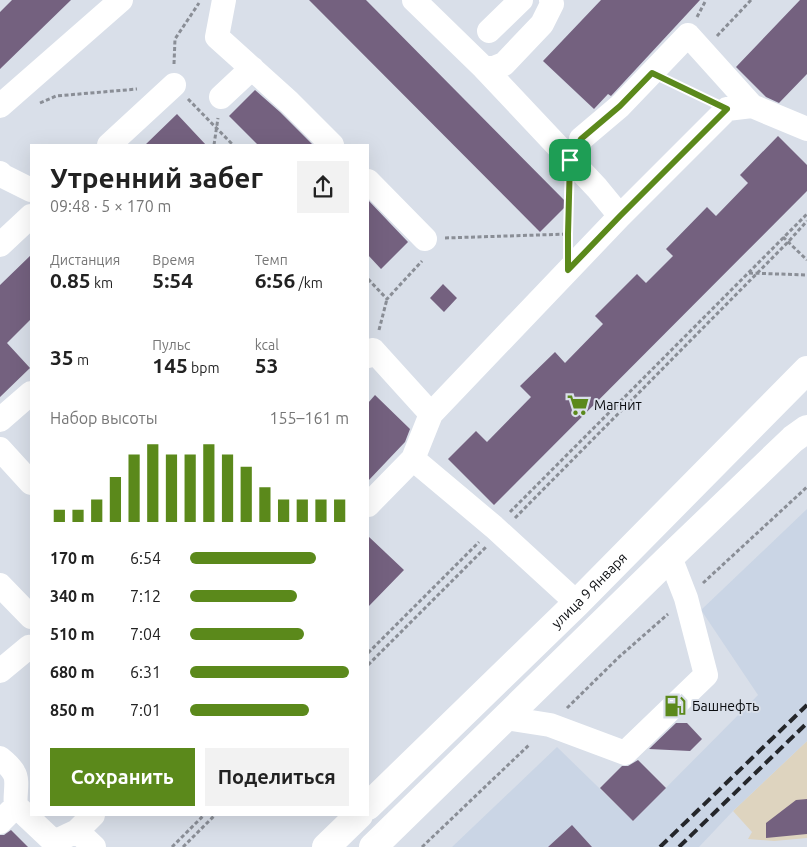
<!DOCTYPE html>
<html lang="ru">
<head>
<meta charset="utf-8">
<style>
  body { margin:0; font-family:Ubuntu,sans-serif; background:#f2f2f2; color:#222; height:100vh; display:flex; flex-direction:column; font-size:19px; white-space:nowrap }
  * { box-sizing:border-box; margin:0 }
  p { font-size:16px; color:#767676 }
  .icon { flex:none; width:28px; height:28px; fill:none; stroke:currentColor; stroke-width:2; stroke-linecap:round; stroke-linejoin:round }
  .map { position:relative; flex:1; overflow:hidden }
  .details { position:absolute; left:30px; top:144px; width:339px; height:672px; display:flex; flex-direction:column; background:#fff; border-radius:0px; box-shadow:0 5px 20px #0002 }
  .details>* { flex:none }
  .pin { position:absolute; display:grid; place-items:center; width:42px; height:42px; color:#fff; margin:-21px; border-radius:10px; box-shadow:0 2px 8px #0006 }
  .round { display:grid; place-items:center; flex:none; width:52px; height:52px; border-radius:0px; background:#f2f2f2 }
  .headline { display:flex; align-items:center; justify-content:space-between; height:85px; padding:0 20px }
  h1 { font-size:28px; font-weight:700; line-height:38px }
  .stats { display:grid; grid-template-columns:repeat(3,1fr); gap:8px; height:85px; padding:5px 20px }
  .stats div { display:grid; align-content:center }
  .stats b { font-size:21px; font-weight:700 }
  .stats small { font-size:14px; font-weight:400 }
  .stats p { font-size:14px }
  .chart { height:140px; padding:10px 20px }
  .chart p { display:flex; justify-content:space-between }
  .chart svg { width:100%; height:90px; margin-top:5px; stroke:#5b891b; stroke-width:6 }
  .primary-button { display:flex; gap:10px; margin-top:auto; padding:10px 20px }
  .primary-button a { flex:1; height:58px; border-radius:0px; background:#5b891b; color:#fff; font-size:20px; font-weight:700; line-height:58px; text-align:center }
  .primary-button a+a { background:#f2f2f2; color:#222 }
  ul { padding:0 20px; list-style:none; font-size:16px }
  li { display:grid; grid-template-columns:80px 60px 1fr; align-items:center; height:38px }
  li i { height:12px; border-radius:6px; background:#5b891b }
  .map>svg:first-child { display:block }
  .commercial { fill:#ded4bf }
  .built { fill:#cad5e5 }
  .building { fill:#74617f }
  .lines { fill:none; stroke-linecap:round; stroke-linejoin:round }
  .path { stroke:#8a8e96; stroke-width:3; stroke-dasharray:4 2.5; stroke-linecap:butt }
  .minor { stroke:#fff; stroke-width:24 }
  .major { stroke:#fff; stroke-width:28 }
  .rail { stroke:#24262a; stroke-width:4; stroke-dasharray:10 5; stroke-linecap:butt }
  .route-casing { stroke:#fff; stroke-width:10 }
  .route { stroke:#5b891b; stroke-width:6 }
  .labels { text-anchor:middle; stroke-width:4; stroke-linejoin:round; paint-order:stroke }
  .poi-label { font-size:14px; fill:#0b0d10; stroke:#d9dfe9; text-anchor:start }
  .street-label { font-size:14px; fill:#0b0d10; stroke:#d9dfe9 }
</style>
</head>
<body>
<div class="map">
<svg width="807" height="847" viewBox="0 0 807 847">
  <rect width="100%" height="100%" fill="#d9dfe9"/>
  <path class="commercial" d="M807 741V838L774 841 748 839 752 832 733 811Z"/>
  <path class="built" d="M807 509V741L733 811 699 847H452L557 747 633 821 758 695 701 610Z"/>
  <path class="building" d="M12 0H71L0 69V12Z
    M309 0H366L568 204 540 232Z
    M601 0H700L611 96 608 94 594 109 543 61Z
    M800 0H807V74L779 103 766 97 736 67Z
    M255 90 280 112 313 145H258L229 116Z
    M177 114 206 145H145Z
    M778 136 807 165V191L494 505 448 459 476 431 487 442 531 397 520 386 555 352 565 363 603 324 595 316 637 274 646 283 673 256 666 249 707 207 716 216 748 183 740 175Z
    M368 200 408 242 381 269 368 255Z
    M31 255V319L7 343 30 368 0 397V285Z
    M443 284 457 298 444 312 430 298Z
    M375 395 410 429 405 442 368 481V403Z
    M368 536 404 570 368 607Z
    M676 723H687L702 739 690 751 649 749Z
    M638 760 666 788 633 821 600 788 622 766H628Z
    M807 799V834L766 838V823L796 800Z
    M572 825 592 847H548Z
    M11 830 28 847H0V835H4Z"/>
  <g class="lines">
    <path class="path" d="M697 17 706 0
      M717 36 751 0
      M174 64 175 39 199 3
      M673 83 706 99
      M188 99 233 145
      M40 103 56 96 137 89
      M214 145 218 118
      M783 237 807 260
      M445 238 569 234
      M568 239 569 190
      M749 273 807 275
      M368 279 387 299 422 261
      M379 330 387 299
      M510 512 807 214
      M515 518 788 242 807 221
      M703 583 807 487
      M368 653 479 542
      M368 665 486 547
      M567 708 619 657 668 614
      M172 847 204 815
      M183 847 215 815
      M422 847 530 744"/>
    <path class="minor" d="M224 0 217 37 289 102 332 145
      M414 0 484 68H494L504 64 542 24 552 4 551 0
      M489 31 521 0
      M484 68 597 188 620 216
      M221 97 252 68
      M0 106 121 0
      M581 139 620 106 688 35 752 106
      M109 145 174 85
      M0 173 3 176 31 190
      M368 181 425 239
      M0 245 31 216
      M368 356 373 350 431 414
      M0 420 31 393
      M0 449 31 483
      M413 459 494 527 577 603
      M368 505 413 459 431 414 620 216 727 109 752 106 807 129
      M0 585 31 617
      M0 671 29 647 31 648
      M505 718 550 725 625 753 706 675 686 598 670 557
      M0 758C5 762 11 767 14 773 19 781 14 797 16 806L52 840 56 841 77 831 93 815
      M0 822 16 806
      M77 831 94 847"/>
    <g class="major">
      <path id="s1" d="M368 806 577 603 807 370"/>
      <path d="M326 847 359 815"/>
      <path d="M373 847 670 557 793 439 807 429"/>
    </g>
    <path class="rail" d="M660 847 807 705
      M679 847 807 723"/>
  </g>
  <g class="lines">
    <g class="route-casing">
      <path id="route" d="M652 73 727 109 620 216 568 270V234L570 160 581 139 620 106Z"/>
    </g>
    <use href="#route" class="route"/>
  </g>
  <defs>
    <g id="supermarket-bare" transform="scale(1.725)"><path d="M-6-5.5h2.5l.6 2H6L4.5 2H-2.5L-4.4-4H-6ZM-1.5 3.2a1.3 1.3 0 1 0 .1 0ZM3 3.2a1.3 1.3 0 1 0 .1 0Z" fill="#5b891b" stroke="#d9dfe9" stroke-width="2.5" paint-order="stroke"/></g>
    <g id="fuel-bare" transform="scale(1.725)"><path d="M-5.5-6h7V0h2V4h1.3V-2.5L3-4.5l.8-.8L6-3V5H2.5V1h-1V6h-7ZM-4.2-4.7v3.2H.2V-4.7Z" fill="#5b891b" stroke="#d9dfe9" stroke-width="2.5" paint-order="stroke"/></g>
  </defs>
  <g fill-rule="evenodd">
    <use href="#supermarket-bare" x="578" y="405"/>
    <use href="#fuel-bare" x="675" y="706"/>
  </g>
  <g class="labels">
    <g class="poi-label">
      <text x="594" y="410">Магнит</text>
      <text x="692" y="711">Башнефть</text>
    </g>
    <g class="street-label">
      <text dy="5" stroke="none"><textPath href="#s1" startOffset="309">улица 9 Января</textPath></text>
    </g>
  </g>
</svg>
<div class="pin" style="left:570px;top:160px;background:#1e9e55"><svg class="icon" aria-label="arrive" viewBox="0 0 24 24"><path d="M6 21V4h12l-3 4 3 4H6"/></svg></div>
<section class="details">
<div class="headline"><div><h1>Утренний забег</h1><p>09:48 · 5 × 170 m</p></div><a class="round"><svg class="icon" aria-label="share" viewBox="0 0 24 24"><path d="M12 15V3M7 8l5-5 5 5M5 13v7h14v-7"/></svg></a></div>
<div class="stats">
<div><p>Дистанция</p><b>0.85<small> km</small></b></div>
<div><p>Время</p><b>5:54</b></div>
<div><p>Темп</p><b>6:56<small> /km</small></b></div>
</div>
<div class="stats">
<div><b>35<small> m</small></b></div>
<div><p>Пульс</p><b>145<small> bpm</small></b></div>
<div><p>kcal</p><b>53</b></div>
</div>
<div class="chart"><p><span>Набор высоты</span>155–161 m</p>
<svg viewBox="0 0 160 44" preserveAspectRatio="none"><path d="M5 44V38M15 44V38M25 44V33M35 44V22M45 44V11M55 44V6M65 44V11M75 44V11M85 44V6M95 44V11M105 44V17M115 44V27M125 44V33M135 44V33M145 44V33M155 44V33"/></svg>
</div>
<ul>
<li><b>170 m</b>6:54<i style="width:79%"></i></li>
<li><b>340 m</b>7:12<i style="width:67%"></i></li>
<li><b>510 m</b>7:04<i style="width:72%"></i></li>
<li><b>680 m</b>6:31<i style="width:100%"></i></li>
<li><b>850 m</b>7:01<i style="width:75%"></i></li>
</ul>
<div class="primary-button"><a>Сохранить</a><a>Поделиться</a></div>
</section>
</div>
</body>
</html>
